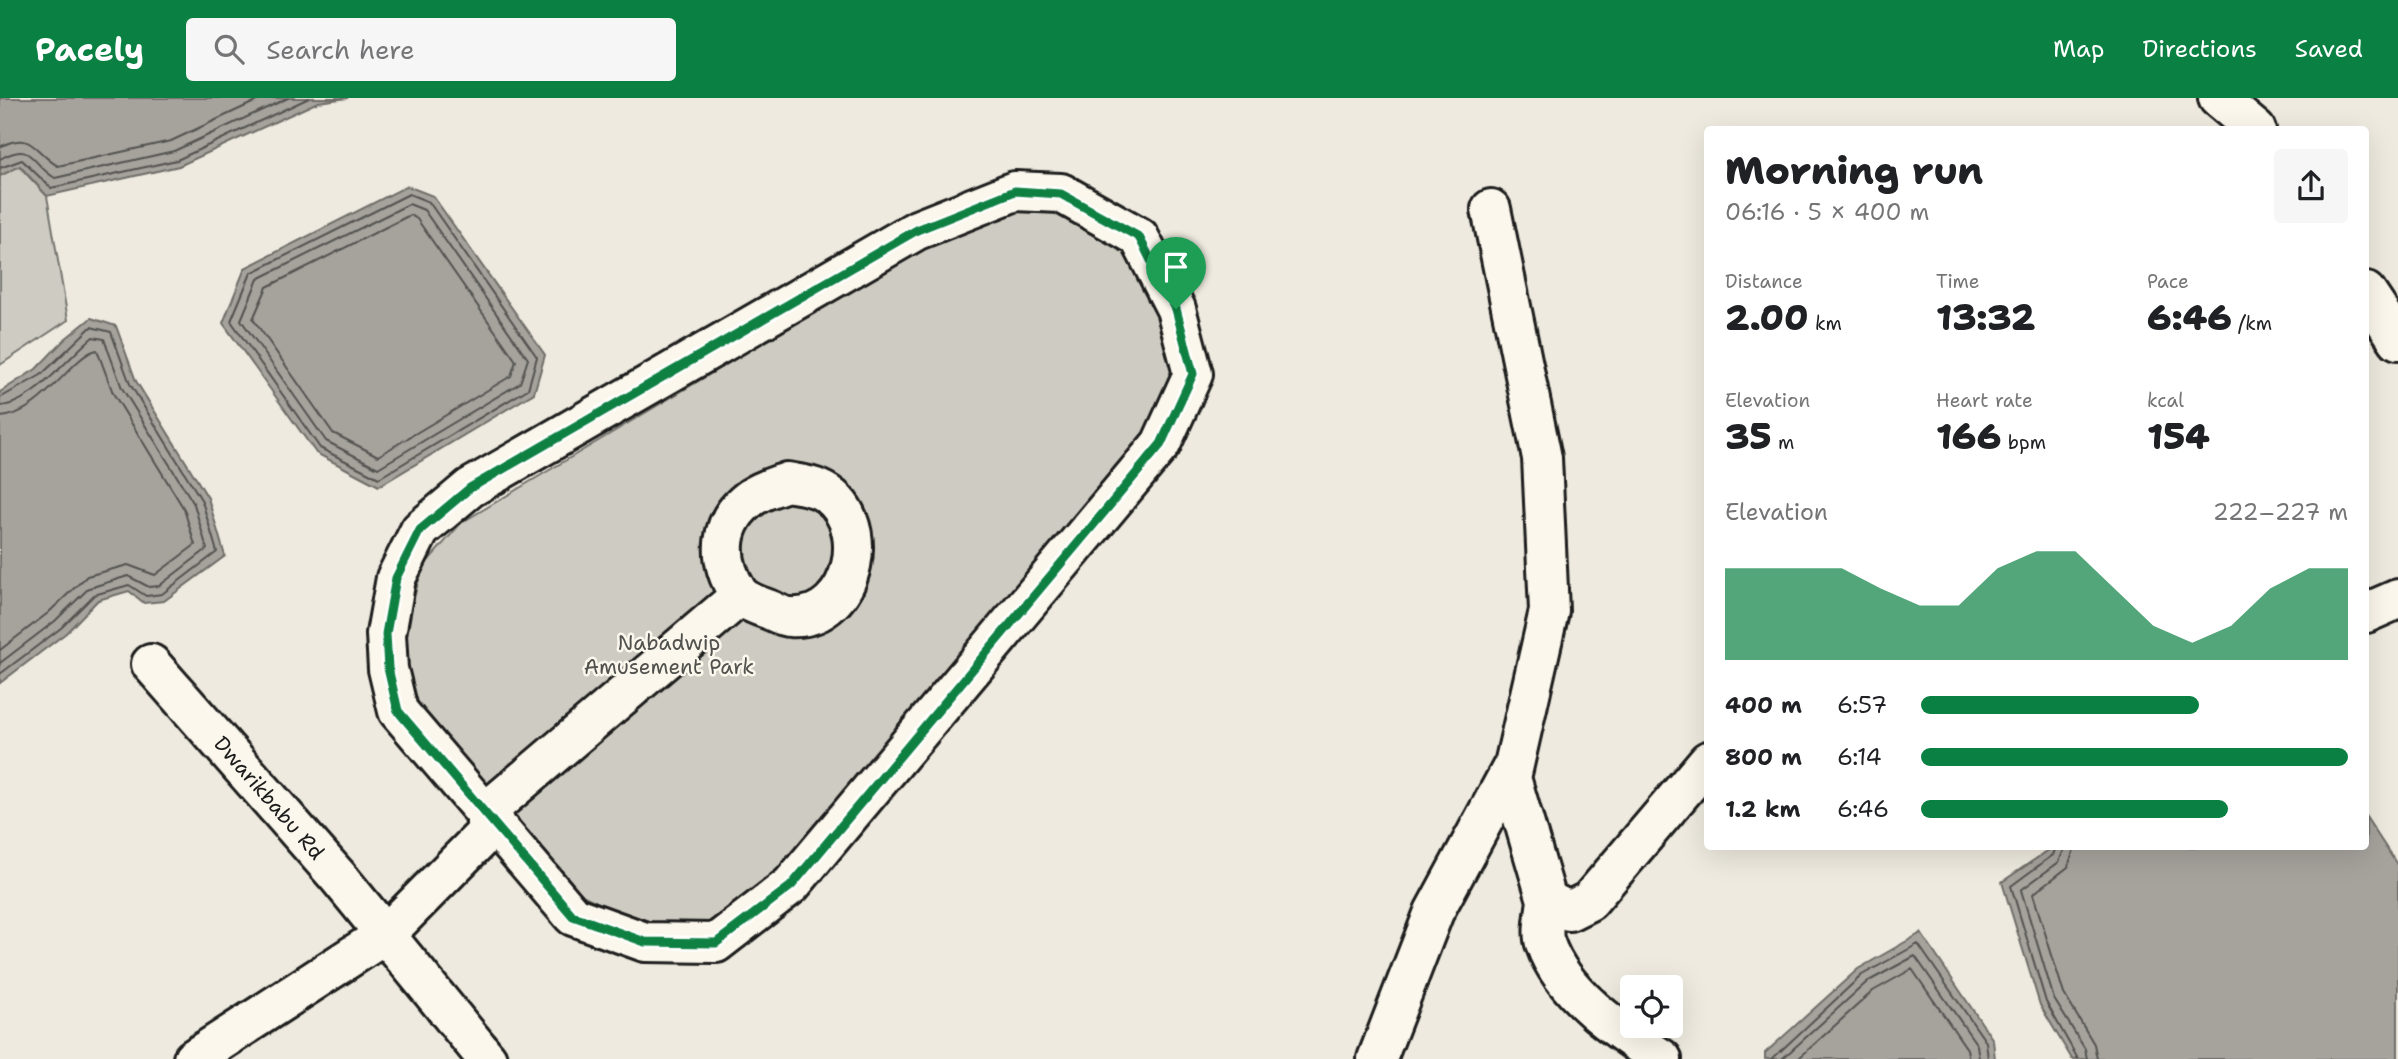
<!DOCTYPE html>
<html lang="en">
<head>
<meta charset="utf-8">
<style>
  body { margin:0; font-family:"Shantell Sans",sans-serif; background:#f6f6f6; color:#202124; height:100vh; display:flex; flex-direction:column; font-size:26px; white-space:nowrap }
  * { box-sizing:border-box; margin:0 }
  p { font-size:23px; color:#757577 }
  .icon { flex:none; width:38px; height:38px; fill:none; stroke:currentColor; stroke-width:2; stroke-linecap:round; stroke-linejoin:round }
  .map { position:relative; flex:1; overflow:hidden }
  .details { position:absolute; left:1704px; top:28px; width:665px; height:724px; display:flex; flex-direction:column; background:#fff; border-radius:7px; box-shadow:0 7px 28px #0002 }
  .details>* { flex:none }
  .tools { position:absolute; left:1620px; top:877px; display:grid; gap:14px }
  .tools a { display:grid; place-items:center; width:63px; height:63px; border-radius:7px; background:#fff; box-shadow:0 7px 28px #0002; font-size:35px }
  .pin { position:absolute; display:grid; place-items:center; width:60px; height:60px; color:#fff; margin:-72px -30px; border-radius:50% 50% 50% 0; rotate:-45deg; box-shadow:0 0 7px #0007 }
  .pin .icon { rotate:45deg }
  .round { display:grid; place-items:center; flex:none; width:74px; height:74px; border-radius:7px; background:#f6f6f6 }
  .headline { display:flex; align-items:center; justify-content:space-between; height:119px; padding:0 21px }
  h1 { font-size:38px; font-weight:800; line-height:52px }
  .figures { display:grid; grid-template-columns:repeat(3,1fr); gap:10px; height:119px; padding:7px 21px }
  .figures div { display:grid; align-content:center }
  .figures b { font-size:35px; font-weight:800 }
  .figures small { font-size:19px; font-weight:400 }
  .figures p { font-size:19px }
  .chart { height:196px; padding:14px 21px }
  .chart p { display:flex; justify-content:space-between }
  .chart svg { width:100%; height:126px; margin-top:7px; fill:#0b8043; opacity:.7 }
  ul { padding:0 21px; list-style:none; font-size:23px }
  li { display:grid; grid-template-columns:112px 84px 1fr; align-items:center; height:52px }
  li i { height:18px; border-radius:9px; background:#0b8043 }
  header { display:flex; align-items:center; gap:42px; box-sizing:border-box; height:98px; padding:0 35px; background:#0b8043; color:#fff }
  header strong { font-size:33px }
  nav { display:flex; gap:38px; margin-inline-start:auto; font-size:24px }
  .search { width:490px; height:63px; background:#f6f6f6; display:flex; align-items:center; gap:18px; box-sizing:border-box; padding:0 24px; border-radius:7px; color:#757577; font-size:26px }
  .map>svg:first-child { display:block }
  .green { fill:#ceccc2; stroke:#75746f; stroke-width:2 }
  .water { fill:#a6a39d; stroke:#6f6d69; stroke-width:2 }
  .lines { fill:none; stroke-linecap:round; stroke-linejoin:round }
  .shore { stroke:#535250; stroke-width:2 }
  .minor-casing { stroke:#1c1c1c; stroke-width:44 }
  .major-casing { stroke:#1c1c1c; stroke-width:44 }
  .minor { stroke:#fbf7ec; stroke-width:38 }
  .major { stroke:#fbf7ec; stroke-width:38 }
  .route-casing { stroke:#fff; stroke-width:14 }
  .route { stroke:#0b8043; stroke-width:9 }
  .labels { text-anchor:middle; stroke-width:5; stroke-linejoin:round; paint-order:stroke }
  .park-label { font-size:21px; fill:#51514e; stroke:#fbf7ec }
  .street-label { font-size:21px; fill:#1c1c1c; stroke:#fbf7ec }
</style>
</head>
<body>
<header>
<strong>Pacely</strong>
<div class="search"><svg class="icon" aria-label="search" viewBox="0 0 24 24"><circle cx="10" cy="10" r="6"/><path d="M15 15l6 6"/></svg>Search here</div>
<nav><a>Map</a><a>Directions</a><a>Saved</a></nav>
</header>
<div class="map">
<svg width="2398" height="961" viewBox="0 0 2398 961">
  <rect width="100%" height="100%" fill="#eeeadf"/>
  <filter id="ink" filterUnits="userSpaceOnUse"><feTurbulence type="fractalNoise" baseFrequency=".0143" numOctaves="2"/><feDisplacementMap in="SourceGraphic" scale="14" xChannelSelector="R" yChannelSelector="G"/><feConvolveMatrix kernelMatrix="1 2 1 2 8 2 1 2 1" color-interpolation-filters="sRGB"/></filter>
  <g filter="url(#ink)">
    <path class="green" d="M19 68 47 98 68 222 0 267V78Z
      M1011 112 1062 114 1131 157 1162 218 1172 273 1144 340 778 772 714 825 645 827 582 797 419 608 402 545 422 470 461 425 931 144Z"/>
    <path class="water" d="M0 0H348L318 4 179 68 47 98 20 68 0 78Z
      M407 88 433 98 545 257 534 295 379 388 316 355 223 225 245 170Z
      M91 220 116 228 136 283 208 400 225 458 164 503 144 505 129 493 98 502 66 535 0 585V294L36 271 65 241Z
      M2366 719 2398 768V961H2072L2040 907 2002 784 2053 749H2366Z
      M1921 835 1993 942 1995 961H1765V955L1858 871Z"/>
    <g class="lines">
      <path class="shore" d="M0 49C33 31 35 56 58 68L171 43 263 0
        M0 61C34 42 30 66 55 80L174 53 288 0
        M0 70 22 62 51 90 177 62 309 0
        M409 96 429 104 537 259 528 291 379 380 320 350 231 223 251 175Z
        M409 106 424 112 528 261 520 285 378 370 326 343 241 222 258 181Z
        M410 117 417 121 516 263 511 278 378 358 333 335 253 221 267 189Z
        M0 300 41 277 91 229 111 234 130 286 202 403 217 454 162 496 146 498 129 487 94 497 61 530 0 576
        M0 308C32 307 69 258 93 239L104 241 122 290 194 406 207 451 159 488 149 489 128 478 89 490 55 523 0 565
        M0 319C42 317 73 256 97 252L113 295 184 411 195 447 155 477 128 467 87 478 48 515 0 552
        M2056 749 2053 757 2011 788 2046 904 2078 961
        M2065 749 2059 764 2021 792 2054 901 2085 951 2087 961
        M2075 749 2068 769 2033 796 2064 896 2094 946 2097 961
        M1772 961 1862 877 1918 846 1986 944 1988 961
        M1782 961 1867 884 1915 858 1977 947 1979 961
        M1798 961 1873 893 1912 871 1967 951 1969 961"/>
      <g class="minor-casing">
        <path id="minor" d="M1015 93 1061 95 1139 139 1176 211 1193 276 1161 346 791 787 716 845 645 844 573 818 398 613 388 571 386 536 396 480 420 432 470 390 917 132Z
          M1491 111 1542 360 1549 513 1511 680 1547 802 1569 813 1589 803 1708 663
          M787 384C797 386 809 387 818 391 877 416 857 524 790 519 783 519 775 514 770 512 759 508 743 503 737 493 717 461 718 423 752 399 762 392 776 388 787 384Z
          M2366 515 2398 501
          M151 566 339 780 487 961
          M1547 802C1546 814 1541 834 1545 845 1562 896 1619 933 1662 961
          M193 961 386 836 486 735V718L500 702 740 498
          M1377 961 1434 814 1514 666"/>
      </g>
      <g class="major-casing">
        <path id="major" d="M2218 0 2256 32
          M2366 194 2398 242"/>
      </g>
      <use href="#minor" class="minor"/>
      <use href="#major" class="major"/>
    </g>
  </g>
  <g class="lines" filter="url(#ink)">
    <g class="route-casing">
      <path id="route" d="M1015 93 1061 96 1139 139 1176 211 1193 276 1161 346 791 788 716 845 645 844 573 818 398 613 388 570 386 536 396 480 420 432 470 390 917 132Z"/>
    </g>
    <use href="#route" class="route"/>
  </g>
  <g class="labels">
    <g class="park-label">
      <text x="669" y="552">Nabadwip<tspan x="669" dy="24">Amusement Park</tspan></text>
    </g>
    <g class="street-label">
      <text transform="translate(269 700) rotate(49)" y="7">Dwarikbabu Rd</text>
    </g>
  </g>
</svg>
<div class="tools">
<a><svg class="icon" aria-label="locate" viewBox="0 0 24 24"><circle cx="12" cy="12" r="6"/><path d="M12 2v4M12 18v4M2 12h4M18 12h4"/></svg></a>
</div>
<div class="pin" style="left:1176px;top:211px;background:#1e9e55"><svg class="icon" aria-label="arrive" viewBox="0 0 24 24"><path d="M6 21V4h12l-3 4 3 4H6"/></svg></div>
<section class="details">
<div class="headline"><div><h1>Morning run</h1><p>06:16 · 5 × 400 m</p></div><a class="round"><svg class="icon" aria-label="share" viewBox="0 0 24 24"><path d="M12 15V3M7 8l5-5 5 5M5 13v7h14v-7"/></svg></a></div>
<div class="figures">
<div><p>Distance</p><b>2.00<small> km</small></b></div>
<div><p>Time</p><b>13:32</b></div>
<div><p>Pace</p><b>6:46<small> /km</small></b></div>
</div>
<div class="figures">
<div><p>Elevation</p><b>35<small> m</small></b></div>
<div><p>Heart rate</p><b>166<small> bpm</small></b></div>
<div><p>kcal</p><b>154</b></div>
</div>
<div class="chart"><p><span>Elevation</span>222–227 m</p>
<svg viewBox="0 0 160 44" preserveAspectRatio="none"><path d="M0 44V12L10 12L20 12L30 12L40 19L50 25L60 25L70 12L80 6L90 6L100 19L110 32L120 38L130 32L140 19L150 12L160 12V44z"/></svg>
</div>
<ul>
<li><b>400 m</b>6:57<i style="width:65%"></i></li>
<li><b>800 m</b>6:14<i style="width:100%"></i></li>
<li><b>1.2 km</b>6:46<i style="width:72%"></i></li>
</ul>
</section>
</div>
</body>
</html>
